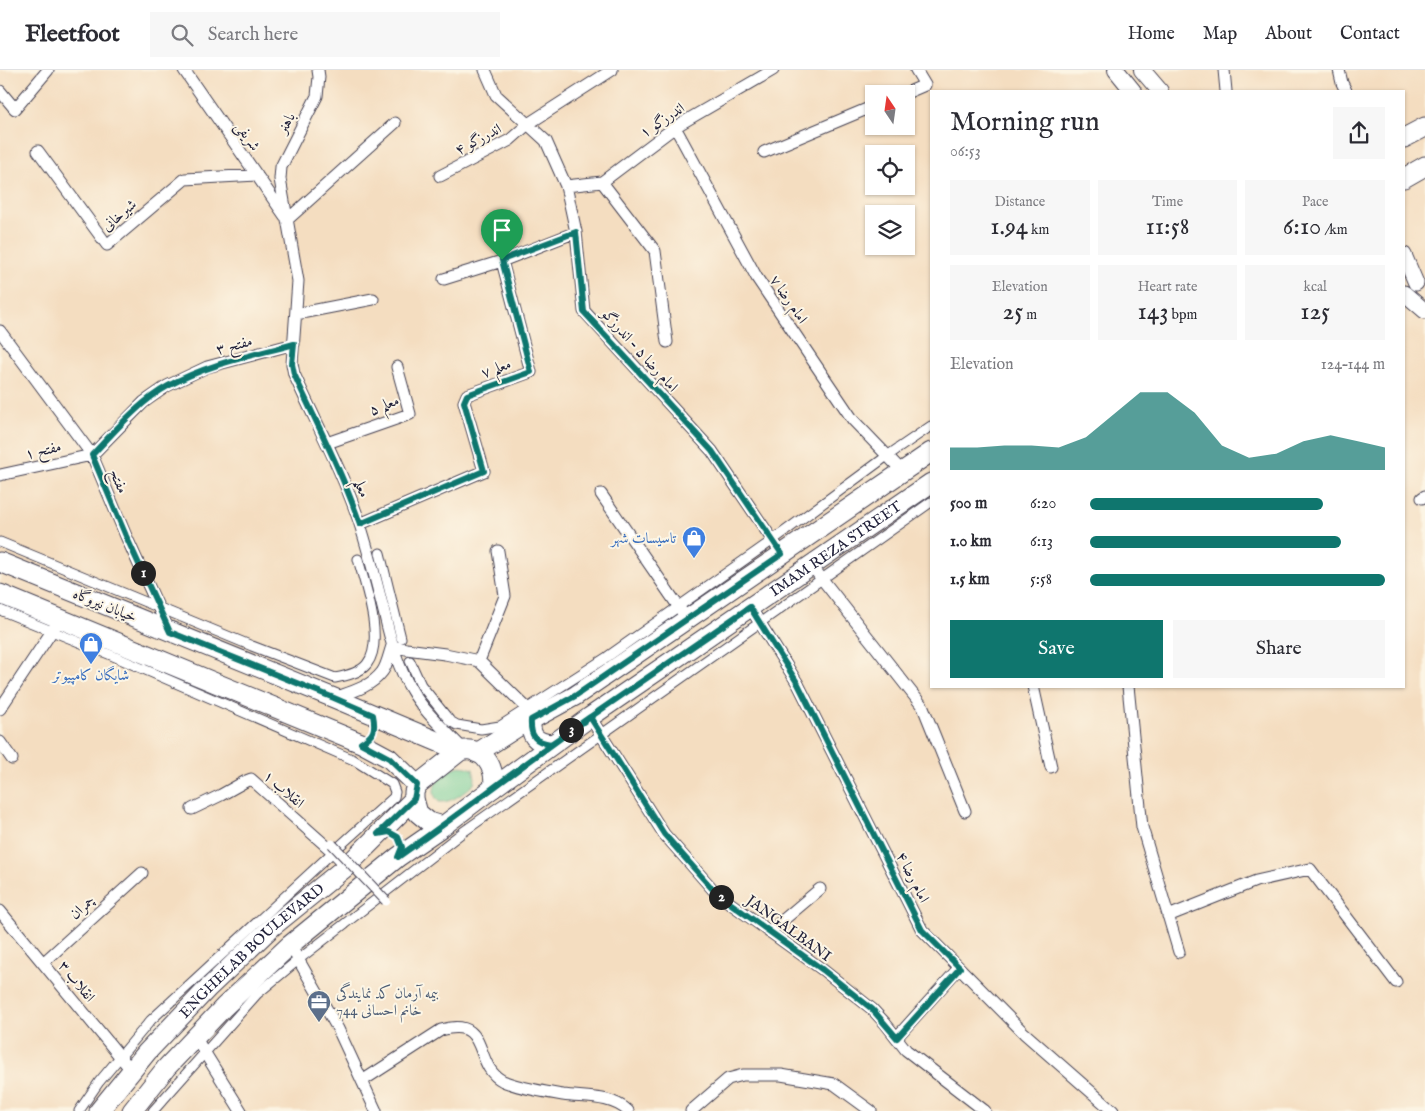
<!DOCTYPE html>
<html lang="en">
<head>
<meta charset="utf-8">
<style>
  body { margin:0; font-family:"IM FELL English",Amiri,serif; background:#f7f7f7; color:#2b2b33; height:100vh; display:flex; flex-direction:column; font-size:19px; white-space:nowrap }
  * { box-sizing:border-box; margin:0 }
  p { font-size:16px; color:#7c7c81 }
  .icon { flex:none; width:28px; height:28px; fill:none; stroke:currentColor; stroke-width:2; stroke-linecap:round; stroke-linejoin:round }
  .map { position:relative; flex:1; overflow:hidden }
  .sheet { position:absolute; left:930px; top:20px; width:475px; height:598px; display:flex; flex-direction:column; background:#fff; border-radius:0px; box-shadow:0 1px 4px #0004 }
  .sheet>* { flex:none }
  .needle { width:32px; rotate:347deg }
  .controls { position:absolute; left:865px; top:15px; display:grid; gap:10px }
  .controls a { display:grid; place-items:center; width:50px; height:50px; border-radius:0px; background:#fff; box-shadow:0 1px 4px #0004; font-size:25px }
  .pin { position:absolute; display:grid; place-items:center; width:42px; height:42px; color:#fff; margin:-51px -21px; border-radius:50% 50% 50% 0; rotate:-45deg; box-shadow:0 0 5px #0007 }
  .pin .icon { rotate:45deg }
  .km { position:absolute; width:25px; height:25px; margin:-12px; border-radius:50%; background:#222; color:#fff; font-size:14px; line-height:25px; text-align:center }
  .round { display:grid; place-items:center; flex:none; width:52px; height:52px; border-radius:0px; background:#f7f7f7 }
  .overview { display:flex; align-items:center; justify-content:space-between; height:85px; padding:0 20px }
  h1 { font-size:28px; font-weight:600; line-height:38px }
  .figures { display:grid; grid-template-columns:repeat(3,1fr); gap:8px; height:85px; padding:5px 20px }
  .figures div { display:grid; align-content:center; border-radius:0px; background:#f7f7f7; text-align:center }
  .figures b { font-size:25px; font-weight:600 }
  .figures small { font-size:14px; font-weight:400 }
  .figures p { font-size:14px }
  .chart { height:140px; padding:10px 20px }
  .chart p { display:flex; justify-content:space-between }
  .chart svg { width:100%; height:90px; margin-top:5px; fill:#0f766e; opacity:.7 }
  .button { display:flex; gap:10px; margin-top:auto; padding:10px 20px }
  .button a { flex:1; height:58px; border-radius:0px; background:#0f766e; color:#fff; font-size:20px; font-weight:600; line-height:58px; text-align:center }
  .button a+a { background:#f7f7f7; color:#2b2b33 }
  ul { padding:0 20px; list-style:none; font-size:16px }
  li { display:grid; grid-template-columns:80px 60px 1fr; align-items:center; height:38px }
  li i { height:12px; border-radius:6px; background:#0f766e }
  header { display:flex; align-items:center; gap:30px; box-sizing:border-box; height:70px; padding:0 25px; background:#fff; border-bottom:1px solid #e1e1e2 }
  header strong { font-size:24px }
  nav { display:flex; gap:28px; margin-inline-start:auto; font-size:18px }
  .search { width:350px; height:45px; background:#f7f7f7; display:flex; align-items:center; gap:12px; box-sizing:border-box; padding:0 18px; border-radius:0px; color:#7c7c81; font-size:19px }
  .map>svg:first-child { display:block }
  .green { fill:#70ca92; stroke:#497666 }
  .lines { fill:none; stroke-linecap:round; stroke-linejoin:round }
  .pedestrian-casing { stroke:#423e4f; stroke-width:11 }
  .minor-casing { stroke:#423e4f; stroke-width:13 }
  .tertiary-casing { stroke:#423e4f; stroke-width:17 }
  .secondary-casing { stroke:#423e4f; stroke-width:18 }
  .primary-casing { stroke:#423e4f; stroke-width:21 }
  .pedestrian { stroke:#fff; stroke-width:9 }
  .minor { stroke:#fff; stroke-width:11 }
  .tertiary { stroke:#fff; stroke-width:15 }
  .secondary { stroke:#fff; stroke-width:16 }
  .primary { stroke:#fff; stroke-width:19 }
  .pedestrian-bridge-casing { stroke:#423e4f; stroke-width:11; stroke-linecap:butt }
  .pedestrian-bridge { stroke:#fff; stroke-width:9 }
  .route-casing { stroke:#fff; stroke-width:10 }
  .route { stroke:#0f766e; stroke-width:6 }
  .labels { text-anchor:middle; stroke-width:4; stroke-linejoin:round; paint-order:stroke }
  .street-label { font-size:15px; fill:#22223b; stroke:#fcf5e5 }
  .shop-label { font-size:15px; fill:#366cbe; stroke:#fcf5e5; text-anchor:end }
  .service-label { font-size:15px; fill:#4e5e75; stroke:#fcf5e5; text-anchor:start }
</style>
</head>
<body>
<header>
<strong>Fleetfoot</strong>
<div class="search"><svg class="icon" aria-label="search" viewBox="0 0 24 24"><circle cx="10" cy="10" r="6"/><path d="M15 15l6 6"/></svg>Search here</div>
<nav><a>Home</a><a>Map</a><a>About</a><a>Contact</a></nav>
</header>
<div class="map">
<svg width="1425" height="1041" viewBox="0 0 1425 1041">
  <rect width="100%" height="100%" fill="#fcf5e5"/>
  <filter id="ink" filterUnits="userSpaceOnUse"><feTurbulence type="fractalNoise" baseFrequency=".02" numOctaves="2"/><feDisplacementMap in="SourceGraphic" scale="10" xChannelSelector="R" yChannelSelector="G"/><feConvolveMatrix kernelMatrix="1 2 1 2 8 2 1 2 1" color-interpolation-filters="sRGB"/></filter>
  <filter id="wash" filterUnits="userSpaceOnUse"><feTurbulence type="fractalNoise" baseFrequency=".0096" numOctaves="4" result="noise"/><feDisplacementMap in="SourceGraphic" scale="20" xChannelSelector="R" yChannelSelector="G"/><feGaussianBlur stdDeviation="1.12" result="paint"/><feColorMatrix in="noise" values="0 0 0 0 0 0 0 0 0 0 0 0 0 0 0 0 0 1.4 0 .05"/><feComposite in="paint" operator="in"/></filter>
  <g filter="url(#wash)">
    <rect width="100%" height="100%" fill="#f4ddc0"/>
    <path class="green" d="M460 696 467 697 473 699 475 708 474 714C464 723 452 733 439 732 424 717 446 699 460 696Z"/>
  </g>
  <g filter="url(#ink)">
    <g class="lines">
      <g class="pedestrian-casing">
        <path id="pedestrian" d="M0 472 252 576 335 608C346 606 360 603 367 594 385 571 365 515 358 489
          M380 483 401 568
          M0 540 111 585 354 690 392 714 395 722 394 727 333 782 151 950 99 1012 79 1041
          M410 591 421 615 450 651 457 655 481 659 500 656 607 587 773 470 887 386 931 356
          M153 1041 257 924 298 890 463 762 931 432"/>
      </g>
      <g class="minor-casing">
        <path id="minor" d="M184 0 285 146
          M318 0 319 7 317 26 281 97 280 109 298 211 292 294 294 304C316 353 342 400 359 451 369 482 377 514 385 546 391 572 398 598 412 621 425 643 445 660 462 678
          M485 0 496 25 546 71 566 116 576 162 584 241 712 381 782 484
          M1224 0 1226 21
          M1339 0 1342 13 1346 21
          M0 21 15 39 48 0
          M904 24 925 15 916 0
          M675 57 757 208 853 350 903 402
          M38 81 107 175 185 109 257 105
          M764 82 874 36
          M440 106 510 70 528 54 612 0
          M602 112 655 181 667 272
          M566 116 602 112 675 57 773 0
          M287 150 395 53
          M444 209 502 191 576 162
          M296 244 373 229
          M0 261 92 385 126 466 169 561
          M327 373 410 344 397 297
          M0 405 92 385 144 332 167 316 207 297 294 274
          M601 424 687 549
          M1422 428 1425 426
          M360 454 484 401 464 332 467 325 531 302 502 191
          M811 495 923 637 965 741
          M750 537 798 614 922 860 1024 963 1113 1041
          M392 576 406 579 445 584 479 591 536 647
          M479 591 505 526 498 481
          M1033 616 1051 697
          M1128 616 1142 757 1179 882
          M334 628C351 622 371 617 382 602 387 596 389 584 392 576
          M0 639 60 549
          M590 647 664 764 716 823 823 900 872 939 885 953 906 980 985 1041
          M0 672 12 689
          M192 739 221 725 246 711 251 709 333 782 347 796
          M0 841 132 1001
          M1168 846 1256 811 1310 799 1396 912
          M769 862 820 819
          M290 875 338 959 376 1041
          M43 893 142 803
          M195 967 241 1041
          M897 967 959 898
          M362 1011 441 960C491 946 472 996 503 1011 519 1018 546 1022 563 1025 585 1028 611 1025 628 1041
          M691 1041 728 1009 743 1005H781L834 1014 871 1041"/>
      </g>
      <g class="tertiary-casing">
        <path id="tertiary" d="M1404 185 1416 213
          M1404 223 1425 241"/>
      </g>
      <g class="secondary-casing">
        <path id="secondary" d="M1116 0 1133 21
          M1142 0 1160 21"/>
      </g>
      <g class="primary-casing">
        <g id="primary">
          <path d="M1404 68 1425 57"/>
          <path d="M1404 108 1425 96"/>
          <path d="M0 492 334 628 460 681"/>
          <path d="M0 524 361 673 389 688 417 715"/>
          <path d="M531 650C530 666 535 672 551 674"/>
          <path d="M477 683 516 658 575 626 931 382"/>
          <path id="s1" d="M493 718 590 647 931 413"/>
          <path id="s2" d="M99 1041 147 982 207 919 273 856 347 796 414 729"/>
          <path d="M132 1041 166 998 224 937 290 875 398 787 443 756 493 718C497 698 482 674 460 681L417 715 414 722V729L418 743 429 752 443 756"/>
        </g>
      </g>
      <use href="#pedestrian" class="pedestrian"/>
      <use href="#minor" class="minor"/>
      <use href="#tertiary" class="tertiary"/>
      <use href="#secondary" class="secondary"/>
      <use href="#primary" class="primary"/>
      <g class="pedestrian-bridge-casing">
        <path id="pedestrian-bridge" d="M332 774 386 831"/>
      </g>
      <use href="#pedestrian-bridge" class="pedestrian-bridge"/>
    </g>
  </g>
  <g class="lines" filter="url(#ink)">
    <g class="route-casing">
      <path id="route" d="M502 190 531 302 467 325 464 332 484 401 360 454C342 402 317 354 294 304L292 294 294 274C251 286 207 294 168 316 140 331 114 362 92 385L126 466 170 562 334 628 373 645C376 660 374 665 361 673L389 688 417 715 414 729 378 764 389 762 398 767 402 777 398 787C463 742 525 693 590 647L664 764 716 823 823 900 872 939 897 968 960 898 922 860 798 614 750 537 551 674C535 672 530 666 531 650L575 626 782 484 712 381 584 242 576 162 502 190"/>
    </g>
    <use href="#route" class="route"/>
  </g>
  <defs>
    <g id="shop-pin" transform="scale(1.25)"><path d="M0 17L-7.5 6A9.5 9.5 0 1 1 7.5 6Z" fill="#3f7fe0" stroke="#fcf5e5"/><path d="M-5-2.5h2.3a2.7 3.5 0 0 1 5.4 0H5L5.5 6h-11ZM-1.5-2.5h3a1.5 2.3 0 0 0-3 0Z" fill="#fff"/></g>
    <g id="office-pin" transform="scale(1.25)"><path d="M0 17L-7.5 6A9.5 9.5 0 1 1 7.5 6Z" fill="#5c6f8a" stroke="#fcf5e5"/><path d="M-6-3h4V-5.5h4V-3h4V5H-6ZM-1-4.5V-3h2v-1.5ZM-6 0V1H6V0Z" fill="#fff"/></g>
  </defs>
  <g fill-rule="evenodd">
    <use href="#shop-pin" x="694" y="468"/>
    <use href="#shop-pin" x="91" y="574"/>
    <use href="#office-pin" x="319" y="932"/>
  </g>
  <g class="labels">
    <g class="street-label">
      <text transform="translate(662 50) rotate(-34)" y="5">اندرزگو ۱</text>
      <text transform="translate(286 53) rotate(-63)" y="5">باهنر</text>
      <text transform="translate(248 66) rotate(55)" y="5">شریفی</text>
      <text transform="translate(478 69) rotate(-28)" y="5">اندرزگو ۴</text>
      <text transform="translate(119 145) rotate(-40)" y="5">شیرخانی</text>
      <text transform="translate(789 229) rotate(56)" y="5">امام رضا ۷</text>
      <text transform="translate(234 275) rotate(-15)" y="5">مفتح ۳</text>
      <text transform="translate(640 280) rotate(48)" y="5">امام رضا ۵ - اندرزگو</text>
      <text transform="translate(496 298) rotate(-20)" y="5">معلم ۷</text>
      <text transform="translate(384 335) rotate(-23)" y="5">معلم ۵</text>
      <text transform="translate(43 380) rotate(-13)" y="5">مفتح ۱</text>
      <text transform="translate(119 411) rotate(67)" y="5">مفتح</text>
      <text transform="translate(362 418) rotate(68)" y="5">معلم</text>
      <text dy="5" stroke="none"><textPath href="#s1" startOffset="418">IMAM REZA STREET</textPath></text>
      <text transform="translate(105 535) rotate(22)" y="5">خیابان نیروگاه</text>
      <text transform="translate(284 719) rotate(41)" y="5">انقلاب ۱</text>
      <text transform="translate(913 807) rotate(63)" y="5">امام رضا ۴</text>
      <text transform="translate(82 837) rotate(-42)" y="5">چمران</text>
      <text transform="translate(789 858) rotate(36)" y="5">JANGALBANI</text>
      <text dy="5" stroke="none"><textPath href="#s2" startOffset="222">ENGHELAB BOULEVARD</textPath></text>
      <text transform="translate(77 911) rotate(51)" y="5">انقلاب ۳</text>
    </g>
    <g class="shop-label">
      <text x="676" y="473">تاسیسات شهر</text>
      <text x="91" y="610" text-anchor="middle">شایگان کامپیوتر</text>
    </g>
    <g class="service-label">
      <text x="336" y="928">بیمه آرمان کد نمایندگی<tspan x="336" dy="17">744 خانم احسانی</tspan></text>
    </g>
  </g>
</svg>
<div class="controls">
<a><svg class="needle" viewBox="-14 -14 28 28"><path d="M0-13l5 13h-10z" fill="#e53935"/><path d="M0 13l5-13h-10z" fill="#7c7c81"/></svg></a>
<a><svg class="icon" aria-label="locate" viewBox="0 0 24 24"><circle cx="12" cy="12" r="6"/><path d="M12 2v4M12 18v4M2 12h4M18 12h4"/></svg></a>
<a><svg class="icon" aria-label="layers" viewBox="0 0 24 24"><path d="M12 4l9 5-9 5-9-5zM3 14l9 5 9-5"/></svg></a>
</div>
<div class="pin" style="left:502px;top:190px;background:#1e9e55"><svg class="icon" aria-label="arrive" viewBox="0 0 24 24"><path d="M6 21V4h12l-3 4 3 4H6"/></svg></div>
<b class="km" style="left:143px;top:503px">1</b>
<b class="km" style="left:721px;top:827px">2</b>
<b class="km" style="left:571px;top:660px">3</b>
<section class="sheet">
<div class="overview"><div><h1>Morning run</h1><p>06:53</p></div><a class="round"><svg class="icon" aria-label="share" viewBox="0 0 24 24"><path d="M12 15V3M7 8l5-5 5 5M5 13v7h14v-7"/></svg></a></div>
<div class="figures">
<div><p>Distance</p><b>1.94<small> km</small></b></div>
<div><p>Time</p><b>11:58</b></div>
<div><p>Pace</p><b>6:10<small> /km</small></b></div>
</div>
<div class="figures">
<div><p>Elevation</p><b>25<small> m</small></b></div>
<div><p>Heart rate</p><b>143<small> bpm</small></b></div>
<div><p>kcal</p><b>125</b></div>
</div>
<div class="chart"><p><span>Elevation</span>124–144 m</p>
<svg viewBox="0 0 160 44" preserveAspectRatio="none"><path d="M0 44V33L10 33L20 32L30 32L40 33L50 28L60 17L70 6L80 6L90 16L100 32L110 38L120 36L130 30L140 27L150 30L160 33V44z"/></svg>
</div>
<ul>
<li><b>500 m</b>6:20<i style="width:79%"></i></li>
<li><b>1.0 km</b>6:13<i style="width:85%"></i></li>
<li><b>1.5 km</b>5:58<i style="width:100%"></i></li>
</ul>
<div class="button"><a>Save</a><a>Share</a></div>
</section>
</div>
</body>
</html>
